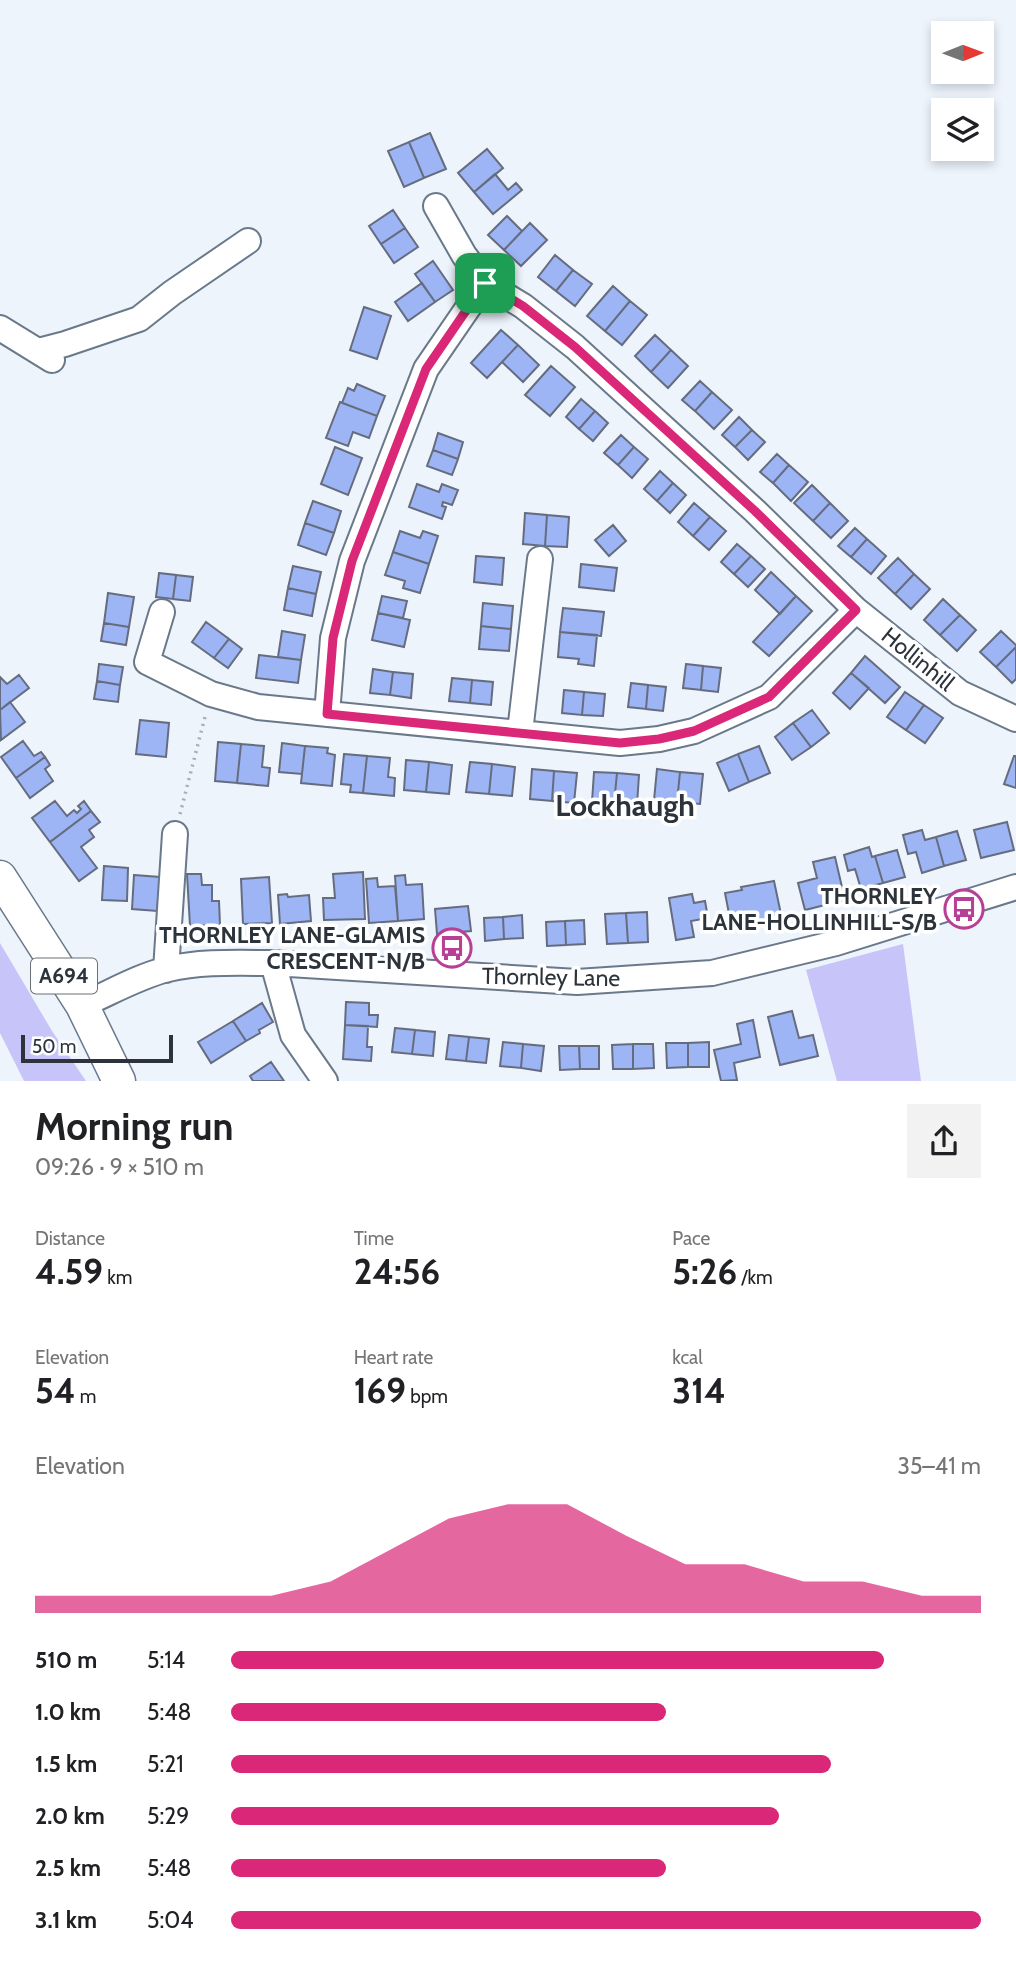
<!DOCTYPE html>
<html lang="en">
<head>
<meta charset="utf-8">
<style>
  body { margin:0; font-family:Cabin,sans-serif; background:#f2f2f2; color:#202124; height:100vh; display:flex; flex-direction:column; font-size:26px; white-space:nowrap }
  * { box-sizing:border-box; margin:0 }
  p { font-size:23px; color:#757577 }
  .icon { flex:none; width:38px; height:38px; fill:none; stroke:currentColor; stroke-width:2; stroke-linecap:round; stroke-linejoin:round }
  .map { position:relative; height:1081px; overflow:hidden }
  .details { display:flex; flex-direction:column; background:#fff; flex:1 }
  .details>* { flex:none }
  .needle { width:46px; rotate:89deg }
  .controls { position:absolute; left:931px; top:21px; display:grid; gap:14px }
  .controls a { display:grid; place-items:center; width:63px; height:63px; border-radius:0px; background:#fff; box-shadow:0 4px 10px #0003; font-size:35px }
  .scale { position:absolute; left:21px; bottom:18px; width:152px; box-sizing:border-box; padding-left:7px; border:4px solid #2c333a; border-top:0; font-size:19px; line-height:24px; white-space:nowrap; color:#2c333a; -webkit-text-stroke:5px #fff; paint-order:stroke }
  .pin { position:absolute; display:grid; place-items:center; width:60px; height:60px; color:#fff; margin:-30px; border-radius:14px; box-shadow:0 4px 10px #0006 }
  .round { display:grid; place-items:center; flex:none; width:74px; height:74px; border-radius:0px; background:#f2f2f2 }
  .summary { display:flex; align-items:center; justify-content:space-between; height:119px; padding:0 35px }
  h1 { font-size:38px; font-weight:700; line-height:52px }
  .figures { display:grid; grid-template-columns:repeat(3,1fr); gap:10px; height:119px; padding:7px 35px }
  .figures div { display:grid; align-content:center }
  .figures b { font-size:35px; font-weight:700 }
  .figures small { font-size:19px; font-weight:400 }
  .figures p { font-size:19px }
  .chart { height:196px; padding:14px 35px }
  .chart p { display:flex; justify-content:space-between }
  .chart svg { width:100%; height:126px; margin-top:7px; fill:#db2777; opacity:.7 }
  ul { padding:0 35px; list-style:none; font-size:23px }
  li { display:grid; grid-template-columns:112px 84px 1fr; align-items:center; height:52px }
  li i { height:18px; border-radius:9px; background:#db2777 }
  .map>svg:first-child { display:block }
  .green { fill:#c6c4f8 }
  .building { fill:#9db5f4; stroke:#656c7f; stroke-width:2 }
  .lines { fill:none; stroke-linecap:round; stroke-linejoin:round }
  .minor-casing { stroke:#6a798a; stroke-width:28 }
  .major-casing { stroke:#6a798a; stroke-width:35 }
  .path { stroke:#a6adb5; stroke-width:3.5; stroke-dasharray:2 5; stroke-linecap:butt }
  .minor { stroke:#fff; stroke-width:24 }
  .major { stroke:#fff; stroke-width:32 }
  .route-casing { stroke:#fff; stroke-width:14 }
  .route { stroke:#db2777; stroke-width:9 }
  .labels { text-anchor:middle; stroke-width:7; stroke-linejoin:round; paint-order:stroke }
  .shield { fill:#fff; stroke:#6b7075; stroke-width:2 }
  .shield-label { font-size:21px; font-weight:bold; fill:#2c333a }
  .street-label { font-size:23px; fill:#2c333a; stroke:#fff }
  .poi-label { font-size:23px; font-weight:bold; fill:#2c333a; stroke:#fff; text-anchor:end }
  .district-label { font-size:30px; font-weight:bold; fill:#2c333a; stroke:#fff }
</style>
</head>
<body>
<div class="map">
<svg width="1016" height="1081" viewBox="0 0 1016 1081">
  <rect width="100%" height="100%" fill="#edf4fc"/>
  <path class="green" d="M0 943 52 1031 86 1081H24L0 1033Z
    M903 944 921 1081H837L806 970Z"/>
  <path class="building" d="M430 133 446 169 424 178 409 142Z
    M409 142 424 178 404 187 388 151Z
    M487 149 503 168 474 192 458 173Z
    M495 174 508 190 516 183 522 190 493 214 474 192Z
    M393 210 405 228 381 244 369 226Z
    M507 216 522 231 504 250 488 235Z
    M530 223 547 240 521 266 504 250Z
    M405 228 418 247 394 263 381 244Z
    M555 255 573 270 556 291 538 277Z
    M433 261 453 290 435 302 415 274Z
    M573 270 592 284 575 306 556 291Z
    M422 283 435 302 408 321 395 302Z
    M613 286 630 301 605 331 587 316Z
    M630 301 647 315 622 345 605 331Z
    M364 307 391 316 377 359 350 350Z
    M501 330 518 345 487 378 471 363Z
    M655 335 671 350 651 372 635 356Z
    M518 345 539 365 523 382 502 362Z
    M671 350 688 366 668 388 651 372Z
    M551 366 575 387 550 416 525 395Z
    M700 381 712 392 695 411 682 400Z
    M357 384 385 396 377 416 342 403 348 388 354 391Z
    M712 392 732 410 714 429 695 411Z
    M581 399 595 411 579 429 566 417Z
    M340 402 377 416 369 438 353 432 348 446 326 438Z
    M595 411 608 423 593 441 579 429Z
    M739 417 752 430 735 447 722 435Z
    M752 430 765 442 748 460 735 447Z
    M438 433 463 442 458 459 433 450Z
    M621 435 634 447 618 465 604 453Z
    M335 447 362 458 348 495 321 484Z
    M634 447 648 459 632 478 618 465Z
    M433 450 458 459 452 475 427 466Z
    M777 454 789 465 773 483 760 472Z
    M789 465 808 482 791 501 773 483Z
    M660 471 673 483 657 501 644 489Z
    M673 483 686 495 670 513 657 501Z
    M417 484 439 492 442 484 458 490 452 505 443 502 442 506 446 507 442 519 409 507Z
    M812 485 830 503 813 521 794 503Z
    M313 501 341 511 334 533 305 523Z
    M694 503 710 517 693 536 678 522Z
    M830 503 848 521 831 538 813 521Z
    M525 513 547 515 545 546 523 544Z
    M547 515 569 517 567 547 545 546Z
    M710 517 726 531 709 550 693 536Z
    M305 523 334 533 326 555 298 545Z
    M613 525 626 541 609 556 595 540Z
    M855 528 867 539 851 557 838 546Z
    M400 531 420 538 423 531 438 536 429 564 393 552Z
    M867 539 886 556 871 574 851 557Z
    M737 544 751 556 734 574 721 562Z
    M393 552 429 564 420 593 403 588 405 581 385 575Z
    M476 556 504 558 502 585 474 582Z
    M751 556 765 569 748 587 734 574Z
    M898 558 914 574 895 594 878 578Z
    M581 564 617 568 614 591 579 587Z
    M293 566 321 572 316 594 288 588Z
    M771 572 796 596 780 614 755 590Z
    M159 573 176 575 173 599 156 597Z
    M914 574 930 589 911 609 895 594Z
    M176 575 193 577 190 601 173 599Z
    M288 588 316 594 312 616 284 610Z
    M108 593 134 597 129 627 104 623Z
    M382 596 407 601 403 618 378 613Z
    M796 596 812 611 769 656 753 642Z
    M943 599 960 615 940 635 924 620Z
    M483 603 513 606 511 629 481 626Z
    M563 608 604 612 601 636 560 632Z
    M378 613 410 620 404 647 372 640Z
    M960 615 976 630 957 651 940 635Z
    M206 622 229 639 214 658 192 642Z
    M104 623 129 627 126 645 101 641Z
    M481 626 511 629 509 651 479 649Z
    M282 631 305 635 301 660 278 657Z
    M1001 631 1016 645V647L996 667 980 652Z
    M560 632 597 635 594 666 578 664 579 659 558 657Z
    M229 639 242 649 228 668 214 658Z
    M1016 647V679L1012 683 996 667Z
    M259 655 301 660 298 683 256 678Z
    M865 656 900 687 885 703 851 673Z
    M99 664 123 667 120 685 97 681Z
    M686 664 703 666 701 690 683 688Z
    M703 666 721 668 718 692 701 690Z
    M373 669 393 672 390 695 370 693Z
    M393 672 413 674 411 698 390 695Z
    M851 673 869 688 850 709 833 693Z
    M19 675 29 688 0 710V677L7 684Z
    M452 678 472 680 470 703 449 701Z
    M472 680 493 682 491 705 470 703Z
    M97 681 120 685 118 702 94 699Z
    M631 683 648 685 646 709 628 707Z
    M648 685 666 687 663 711 646 709Z
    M564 690 584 692 582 715 562 713Z
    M584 692 605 694 603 716 582 715Z
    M905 692 924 705 906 730 887 717Z
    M10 702 25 722 1 740 0 710Z
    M924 705 943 718 925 743 906 730Z
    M812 710 829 733 811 747 793 723Z
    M140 720 169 723 166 757 136 754Z
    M793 723 811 747 792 760 775 737Z
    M23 741 34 756 41 752 45 757 16 778 1 757Z
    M218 742 241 744 237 783 215 781Z
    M282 743 305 746 302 774 279 772Z
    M241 744 264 746 262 767 270 768 268 786 237 783Z
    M305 746 328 748 327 753 335 755 332 786 301 783Z
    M759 746 770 773 749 782 738 754Z
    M344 754 367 756 363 793 350 792 351 785 341 784Z
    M738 754 749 782 729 791 717 763Z
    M367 756 390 758 388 777 395 778 394 796 363 793Z
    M1014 756H1016V788L1004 784Z
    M45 757 50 765 45 769 53 781 30 798 16 778Z
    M406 760 429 762 426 792 404 790Z
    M429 762 452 765 449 794 426 792Z
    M470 762 492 764 489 794 466 792Z
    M492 764 515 767 512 796 489 794Z
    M532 769 554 771 552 801 530 799Z
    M657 769 680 772 677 802 654 800Z
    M554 771 577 773 574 803 552 801Z
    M594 772 617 773 614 804 592 802Z
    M680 772 703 774 700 804 677 802Z
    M617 773 639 775 637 805 614 804Z
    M55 801 67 816 74 810 77 813 81 809 78 806 84 801 91 811 50 842 32 818Z
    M91 811 100 822 89 830 94 837 81 847 97 868 79 881 50 842Z
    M1007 822 1014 850 981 858 974 830Z
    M922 830 925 840 936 837 944 866 922 873 916 852 908 854 903 835Z
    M957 831 966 860 944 866 936 837Z
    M869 847 872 857 875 856 883 883 861 889 855 869 848 871 844 855Z
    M897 850 905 877 883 883 875 856Z
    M835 857 845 900 805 910 798 883 817 878 813 862Z
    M104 866 128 868 127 901 102 900Z
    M363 872 365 919 324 920 323 898H335L333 874Z
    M187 874H201L202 885H212V901H219L220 925 190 926Z
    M134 875 160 877 157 911 132 909Z
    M405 875 406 885 422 884 424 919 398 921 395 876Z
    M269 877 272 923 243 924 241 879Z
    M377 878 378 887 395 886 398 921 369 923 366 879Z
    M774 881 782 919 749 926 748 921 731 924 725 893 742 890 741 887Z
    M287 894 288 897 309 895 311 921 280 924 278 895Z
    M692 894 694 903 705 901 708 918 691 921 694 937 676 940 669 898Z
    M468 906 471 931 437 934 435 909Z
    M647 912 648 942 628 943 626 913Z
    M626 913 628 943 607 944 605 914Z
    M522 915 523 938 504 939 503 917Z
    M503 917 504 939 485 941 484 918Z
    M584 920 585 944 566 945 565 921Z
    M565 921 566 945 547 946 546 922Z
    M346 1002 369 1003V1015H378L377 1027 345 1025Z
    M262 1003 273 1022 259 1030 260 1033 246 1041 233 1021Z
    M792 1011 799 1038 813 1035 818 1056 780 1065 768 1017Z
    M753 1020 760 1057 734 1063 737 1080 721 1081 714 1050 741 1044 737 1024Z
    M233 1021 246 1041 211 1063 198 1042Z
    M345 1025 368 1026 367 1047H372L371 1061 343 1059Z
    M395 1028 415 1030 412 1054 392 1052Z
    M415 1030 435 1032 433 1056 412 1054Z
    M449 1035 469 1037 466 1061 446 1059Z
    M469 1037 489 1039 486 1063 466 1061Z
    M503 1042 523 1044 521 1068 500 1066Z
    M709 1042V1067H688V1043Z
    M666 1043H688V1067L667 1068Z
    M523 1044 544 1046 541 1071 521 1068Z
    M633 1044V1069H613L612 1045Z
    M633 1044H653L654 1068 633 1069Z
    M559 1046H579L580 1069 560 1070Z
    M579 1046H599V1069H580Z
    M271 1062 284 1081H253L250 1076Z"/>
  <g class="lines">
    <g class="minor-casing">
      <path id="minor" d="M436 206 464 255 485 283
        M0 328 52 360
        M38 351 65 344 139 319 172 293 248 241
        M162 612 147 662 211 694 258 707 620 743 659 739 694 731 769 697 856 610
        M327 714 333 638 352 561 426 369 485 283 523 306 575 347 755 511 856 610 960 693 1016 719
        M520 732 540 559
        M273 963 293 1035 325 1081
        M166 970 175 834
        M82 1005C110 993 139 976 168 969 202 961 239 963 273 963L577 982 712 973 836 943 1016 887"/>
    </g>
    <g class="major-casing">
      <path id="major" d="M0 877 82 1005 119 1081"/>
    </g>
    <path class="path" d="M180 814 206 713"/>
    <use href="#minor" class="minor"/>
    <use href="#major" class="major"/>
  </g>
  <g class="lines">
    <g class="route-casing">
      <path id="route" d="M485 283 523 306 575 347 755 511 856 610 769 697 694 731 659 739 620 743 327 714 333 638 352 561 426 369Z"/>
    </g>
    <use href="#route" class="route"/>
  </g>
  <defs>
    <g id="bus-ring" transform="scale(2.0125)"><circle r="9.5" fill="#fff" stroke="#b73f95" stroke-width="1.5"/><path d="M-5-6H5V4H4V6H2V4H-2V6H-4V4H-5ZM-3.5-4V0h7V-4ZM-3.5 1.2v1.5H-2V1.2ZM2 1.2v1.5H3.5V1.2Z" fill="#b73f95"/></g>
  </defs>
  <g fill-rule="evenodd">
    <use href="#bus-ring" x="964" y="909"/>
    <use href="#bus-ring" x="452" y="948"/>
  </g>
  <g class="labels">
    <rect class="shield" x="31" y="958.5" width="66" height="35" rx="5"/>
    <g class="shield-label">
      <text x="64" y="983">A694</text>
    </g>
    <g class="street-label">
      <text transform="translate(918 659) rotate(39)" y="8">Hollinhill</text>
      <text transform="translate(551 977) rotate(1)" y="8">Thornley Lane</text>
    </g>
    <g class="poi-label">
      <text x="937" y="904">THORNLEY<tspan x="937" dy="26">LANE-HOLLINHILL-S/B</tspan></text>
      <text x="425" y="943">THORNLEY LANE-GLAMIS<tspan x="425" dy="26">CRESCENT-N/B</tspan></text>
    </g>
    <g class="district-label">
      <text x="625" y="816">Lockhaugh</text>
    </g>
  </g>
</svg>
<div class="controls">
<a><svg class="needle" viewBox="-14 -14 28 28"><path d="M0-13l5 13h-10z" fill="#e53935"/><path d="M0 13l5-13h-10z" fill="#757577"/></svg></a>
<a><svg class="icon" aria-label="layers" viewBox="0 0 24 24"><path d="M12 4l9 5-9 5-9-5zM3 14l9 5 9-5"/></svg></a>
</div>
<div class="scale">50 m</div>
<div class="pin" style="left:485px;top:283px;background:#1e9e55"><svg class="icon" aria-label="arrive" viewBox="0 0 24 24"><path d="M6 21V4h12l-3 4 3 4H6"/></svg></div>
</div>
<section class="details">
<div class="summary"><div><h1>Morning run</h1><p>09:26 · 9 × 510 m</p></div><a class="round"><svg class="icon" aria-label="share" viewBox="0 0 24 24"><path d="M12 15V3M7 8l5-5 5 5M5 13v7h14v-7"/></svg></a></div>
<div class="figures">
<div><p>Distance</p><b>4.59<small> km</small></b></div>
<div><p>Time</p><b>24:56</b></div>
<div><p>Pace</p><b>5:26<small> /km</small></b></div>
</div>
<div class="figures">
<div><p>Elevation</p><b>54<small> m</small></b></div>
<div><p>Heart rate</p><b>169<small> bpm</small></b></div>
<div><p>kcal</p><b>314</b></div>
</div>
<div class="chart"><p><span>Elevation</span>35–41 m</p>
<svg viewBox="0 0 160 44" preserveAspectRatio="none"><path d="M0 44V38L10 38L20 38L30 38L40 38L50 33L60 22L70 11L80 6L90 6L100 17L110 27L120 27L130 33L140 33L150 38L160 38V44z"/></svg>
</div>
<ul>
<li><b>510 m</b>5:14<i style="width:87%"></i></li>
<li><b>1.0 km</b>5:48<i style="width:58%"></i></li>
<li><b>1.5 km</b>5:21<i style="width:80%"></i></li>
<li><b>2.0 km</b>5:29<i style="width:73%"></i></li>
<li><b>2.5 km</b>5:48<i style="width:58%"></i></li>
<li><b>3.1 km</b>5:04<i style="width:100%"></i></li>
</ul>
</section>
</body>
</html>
